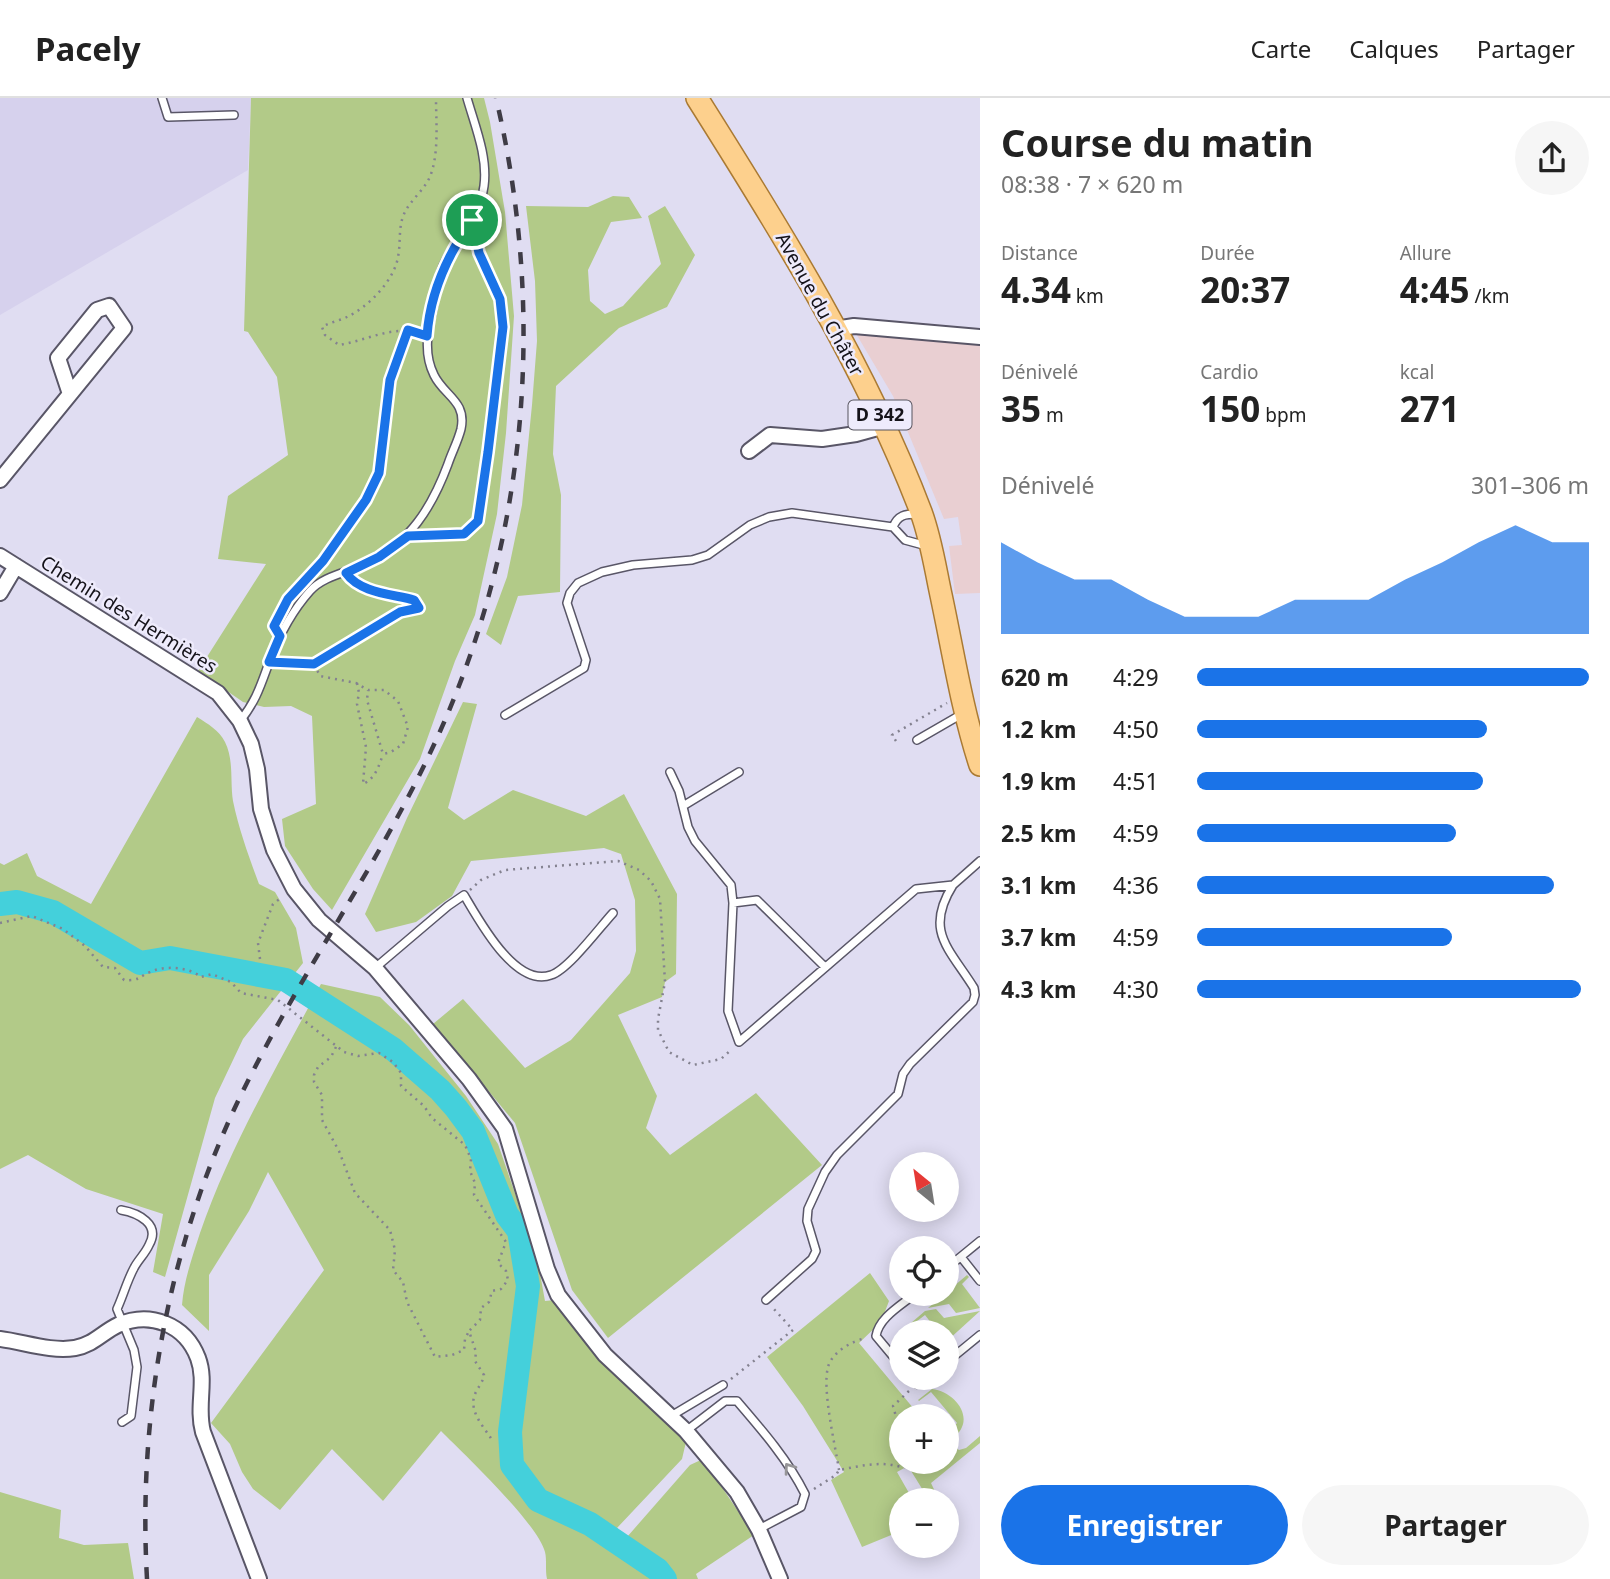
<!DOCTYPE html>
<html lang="fr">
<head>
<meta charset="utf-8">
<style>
  body { margin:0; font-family:"Noto Sans",sans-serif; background:#f6f6f6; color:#222; height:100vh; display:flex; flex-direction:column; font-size:26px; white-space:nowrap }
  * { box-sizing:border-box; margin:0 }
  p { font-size:23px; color:#767676 }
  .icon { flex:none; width:38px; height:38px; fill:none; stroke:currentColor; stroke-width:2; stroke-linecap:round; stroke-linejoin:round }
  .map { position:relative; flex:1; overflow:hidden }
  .panel { display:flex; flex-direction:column; background:#fff; width:630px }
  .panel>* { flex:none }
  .needle { width:46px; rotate:330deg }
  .fabs { position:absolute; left:889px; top:1054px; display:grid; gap:14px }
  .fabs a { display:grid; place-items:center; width:70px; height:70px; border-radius:50%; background:#fff; box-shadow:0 4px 18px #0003; font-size:35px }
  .pin { position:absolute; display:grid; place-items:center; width:60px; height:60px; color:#fff; margin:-30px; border:4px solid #fff; border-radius:50%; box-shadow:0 2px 7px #0007 }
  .round { display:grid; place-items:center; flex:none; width:74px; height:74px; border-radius:37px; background:#f6f6f6 }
  .overview { display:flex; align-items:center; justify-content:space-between; height:119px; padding:0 21px }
  h1 { font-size:38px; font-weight:700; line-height:52px }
  .figures { display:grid; grid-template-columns:repeat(3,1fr); gap:10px; height:119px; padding:7px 21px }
  .figures div { display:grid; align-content:center }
  .figures b { font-size:35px; font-weight:700 }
  .figures small { font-size:19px; font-weight:400 }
  .figures p { font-size:19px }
  .chart { height:196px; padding:14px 21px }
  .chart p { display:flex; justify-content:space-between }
  .chart svg { width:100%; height:126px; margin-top:7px; fill:#1a73e8; opacity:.7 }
  .button { display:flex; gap:14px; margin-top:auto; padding:14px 21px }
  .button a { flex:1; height:80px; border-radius:42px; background:#1a73e8; color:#fff; font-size:28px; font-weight:700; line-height:80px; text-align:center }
  .button a+a { background:#f6f6f6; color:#222 }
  ul { padding:0 21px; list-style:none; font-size:23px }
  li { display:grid; grid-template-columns:112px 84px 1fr; align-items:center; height:52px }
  li i { height:18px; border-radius:9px; background:#1a73e8 }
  header { display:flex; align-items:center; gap:42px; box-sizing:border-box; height:98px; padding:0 35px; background:#fff; border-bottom:2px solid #e0e0e0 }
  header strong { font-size:33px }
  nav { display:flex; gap:38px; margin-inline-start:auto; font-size:24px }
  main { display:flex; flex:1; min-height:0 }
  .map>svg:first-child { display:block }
  .commercial { fill:#e9cfd2 }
  .built { fill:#d6d1ed }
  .green { fill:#b2ca88 }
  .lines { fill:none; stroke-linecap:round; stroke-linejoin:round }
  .river { stroke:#44d0db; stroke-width:24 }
  .lane-casing { stroke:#595667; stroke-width:10 }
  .street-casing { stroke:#595667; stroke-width:18 }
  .primary-casing { stroke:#aa7a33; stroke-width:24 }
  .path { stroke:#848290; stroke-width:2.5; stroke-dasharray:2 5; stroke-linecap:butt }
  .lane { stroke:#fff; stroke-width:7 }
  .street { stroke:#fff; stroke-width:14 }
  .primary { stroke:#fdd08d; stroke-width:21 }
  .rail { stroke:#3f3c46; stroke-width:4.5; stroke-dasharray:12 12; stroke-linecap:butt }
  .oneway { stroke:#969598 }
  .route-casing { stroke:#fff; stroke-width:14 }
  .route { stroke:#1a73e8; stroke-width:9 }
  .labels { text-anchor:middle; stroke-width:5; stroke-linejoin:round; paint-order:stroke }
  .shield { fill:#eeebfc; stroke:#56545e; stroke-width:2 }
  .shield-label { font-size:18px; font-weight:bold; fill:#15131a }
  .street-label { font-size:19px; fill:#15131a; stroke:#eeebfc }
</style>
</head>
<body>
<header>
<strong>Pacely</strong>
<nav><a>Carte</a><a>Calques</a><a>Partager</a></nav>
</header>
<main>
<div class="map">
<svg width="980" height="1481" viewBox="0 0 980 1481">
  <rect width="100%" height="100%" fill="#e0ddf2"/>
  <path class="commercial" d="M855 234 980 246V495L955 496 949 448 962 447 958 419 944 421 893 298Z"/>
  <path class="built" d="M0 0H251L248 72 0 217Z"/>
  <path class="green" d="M251 0H484L490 24 505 114 514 218 506 335 497 416 475 517 455 563 420 661 332 812 313 791 285 748 282 721 316 706 312 618 291 608 264 609 243 604 198 573 266 466 218 461 228 398 288 357 277 279 248 234 244 233Z
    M613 98 629 99 642 120 611 124 588 172 590 203 605 216 623 208 661 166 648 118 665 108 695 157 667 209 619 230 556 288 553 356 561 397 560 494 518 498 501 547 486 536 507 479 522 407 532 307 537 243 535 183 526 108 588 109Z
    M463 604 477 606 448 710 464 722 513 692 586 718 624 696 677 796 676 876 665 884 662 899 618 917 657 998 646 1030 670 1057 756 995 822 1067 608 1240 572 1192 515 1025 433 926 463 901 525 970 571 942 630 875 636 853 635 802 621 756 604 750 471 763 452 798 416 824 376 834 365 816 407 720Z
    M197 619C208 626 219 632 225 644 234 662 230 684 233 703 239 732 249 759 259 786L275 794 296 830 303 865 243 941 215 1000 165 1179 153 1174 163 1116 86 1091 28 1057 0 1071V765L4 767 27 755 37 778 91 806Z
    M321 886 380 899 409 927 466 998 498 1046 537 1159 545 1203 555 1202 608 1270 686 1344 682 1361 617 1430 627 1439 690 1367 703 1361 754 1437 696 1476 698 1481H547C545 1472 547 1462 545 1454 538 1426 464 1356 441 1333L383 1403 332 1351 280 1412 253 1391 242 1374 230 1346 211 1325 324 1172 268 1074 249 1113 209 1177V1233L182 1207C184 1182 192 1160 200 1135 230 1048 278 967 321 886Z
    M870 1175 889 1203 881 1224 859 1245 914 1311 905 1318H901V1363H947V1335L957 1325 931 1294 919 1303 918 1302 932 1291C957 1294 978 1324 951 1341V1346L959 1352 966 1350 980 1338V1345L931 1385 939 1402H929L908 1368 897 1374 913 1402H901V1433L862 1449 831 1382 844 1374 803 1308 767 1259Z
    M967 1177 969 1179 962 1186 980 1210 956 1215 949 1206 928 1210Z
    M936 1211 944 1220 980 1213 947 1243V1234H938L925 1217 912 1227 911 1225 925 1213Z
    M0 1394 61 1412 59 1440 84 1447 128 1445 134 1481H0Z"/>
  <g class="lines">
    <path class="river" d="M0 806 17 804 53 814 140 865 170 860 286 882 393 951 440 992 456 1010 473 1033 507 1117 519 1133 528 1188 510 1334 512 1367 538 1402 590 1426 658 1472 665 1481"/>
    <g class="lane-casing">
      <path id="lane" d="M162 0 168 19 234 17
        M893 429C898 417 905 416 917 416
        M505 617 584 570 586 562 567 505 570 495 578 485 602 474 633 467 692 462 708 457 750 427 769 419 792 415 893 429 905 442 927 448
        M240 623C257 602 261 586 270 562 279 538 293 512 310 493 323 478 349 474 367 465 410 445 432 409 448 366 452 354 458 343 461 331 467 303 444 298 434 277 424 257 427 235 432 215 435 200 437 182 443 168 455 141 480 119 484 88 488 59 475 28 467 0
        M917 642 962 616
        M670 674 679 693 688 729 695 743 731 787 733 805 728 913 739 944 916 791 953 787 980 763
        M683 708 739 674
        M733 805 757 802 825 869
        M375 870 448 808 464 797C479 822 515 890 551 877 568 872 600 829 613 815
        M121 1112C138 1115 161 1126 149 1147 145 1156 138 1162 134 1170 127 1183 123 1198 117 1211L134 1252 137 1269 131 1318 122 1324
        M961 1159 980 1183
        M947 1170 980 1143
        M766 1202 812 1161 816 1153 807 1123 808 1111 825 1074 837 1057 898 996 903 976 910 966 973 904 975 897 974 890C949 850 924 833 953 787
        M947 1264 980 1237
        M901 1268 876 1238C879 1219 902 1207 916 1195
        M911 1279 917 1286 928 1279
        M671 1318 723 1287
        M686 1333 725 1303H737C762 1332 788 1362 805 1396L801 1409 759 1431"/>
    </g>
    <g class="street-casing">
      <path id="street" d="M835 231 854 228 980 239
        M749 353 770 337 822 341 856 336 885 328
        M0 382 124 230 109 208 97 212 58 260 70 296
        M0 458 218 595 240 623 251 646 257 671 261 711 274 752 294 791 319 822 375 870 469 981 505 1031 547 1171 558 1197 605 1257 686 1333 737 1394 759 1432 780 1481
        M0 495 16 468
        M0 1241C24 1244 51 1254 75 1250 93 1247 103 1234 118 1227 150 1213 185 1226 198 1260 207 1284 196 1308 203 1334L259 1481"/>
    </g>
    <g class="primary-casing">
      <path id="primary" d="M697 0C781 133 865 267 921 414 931 441 935 469 941 497 953 553 962 612 980 667"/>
    </g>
    <path class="path" d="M419 235C393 227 365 243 339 247L325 237 322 229C330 224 339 223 347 219 368 209 394 183 398 159 401 144 398 130 404 116 410 102 426 91 431 76 439 53 436 23 436 0
      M418 438 464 436 478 423 488 354 503 229 500 201 479 155 474 134
      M352 482 361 489 414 502 419 510 400 514 314 566 320 578 356 585 368 592H384L398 603 408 629 403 646 391 654 383 656 367 602 368 592
      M283 511 307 479 323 463 366 402 379 375 390 282 408 232
      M279 564 314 566
      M357 585 359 595 357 606 366 649 363 686C375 681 379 668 383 656
      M896 643 892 637 947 605
      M470 792 481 782 505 772 618 763 639 772 651 783 660 801 665 884 658 921V932L669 954 693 967 721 961 732 951
      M0 825 32 818 63 831 85 848 103 869 115 870 124 882C140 883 138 879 150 874 165 867 189 869 201 879L212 876 231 884 241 895 278 902 344 954 358 958 379 955 393 964 401 975V988L424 1008 432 1020 465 1047 471 1061 470 1073 475 1085 474 1097 506 1144 498 1165 506 1173 508 1182 501 1191 492 1193 489 1204 481 1210 480 1222 469 1233 476 1254 475 1263 484 1277C483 1285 476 1291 474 1299 470 1315 484 1329 492 1342
      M260 861 258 845 273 806 282 799
      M336 949 331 959 318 969 314 977V984L322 997V1022L339 1053 355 1095 390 1132 395 1152 393 1172 403 1184 407 1204 435 1259 452 1257 464 1252 465 1241 469 1233
      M731 1281 793 1232 773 1210
      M901 1336 893 1308 910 1292
      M839 1372C835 1346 822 1292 828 1269 832 1254 852 1243 866 1240
      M814 1391 836 1377 839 1372C861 1368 882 1362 904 1370L911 1363"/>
    <use href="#lane" class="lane"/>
    <use href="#street" class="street"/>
    <use href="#primary" class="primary"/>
    <path class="rail" d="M147 1481C137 1306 172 1128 253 973 315 852 395 741 448 615 530 421 544 204 496 0"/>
  </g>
  <defs><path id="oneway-chevron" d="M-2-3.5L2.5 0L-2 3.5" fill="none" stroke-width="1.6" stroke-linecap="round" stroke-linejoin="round" transform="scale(1.75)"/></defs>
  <use class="oneway" href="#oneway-chevron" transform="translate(789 1370) rotate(-126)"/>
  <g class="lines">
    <g class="route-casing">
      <path id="route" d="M472 122 479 155 500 201 503 229 488 354 478 423 464 436 408 438 379 459 346 475C360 495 392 496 414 502L419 510 400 514 314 566 269 564 280 538 274 528 288 501 323 463 366 402 379 375 390 282 408 232 427 238C430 195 448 156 472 122Z"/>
    </g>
    <use href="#route" class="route"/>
  </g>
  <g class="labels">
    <rect class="shield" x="848.5" y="302.5" width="63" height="29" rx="5"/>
    <g class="shield-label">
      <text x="880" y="323">D 342</text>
    </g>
    <g class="street-label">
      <text transform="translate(820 206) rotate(61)" y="7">Avenue du Châter</text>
      <text transform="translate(129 516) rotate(32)" y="7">Chemin des Hermières</text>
    </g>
  </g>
</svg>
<div class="fabs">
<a><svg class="needle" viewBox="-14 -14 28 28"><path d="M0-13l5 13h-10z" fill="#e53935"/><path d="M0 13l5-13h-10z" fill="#767676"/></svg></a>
<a><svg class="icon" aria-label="locate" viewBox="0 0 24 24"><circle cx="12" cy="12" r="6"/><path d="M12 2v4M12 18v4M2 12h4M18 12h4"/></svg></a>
<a><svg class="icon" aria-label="layers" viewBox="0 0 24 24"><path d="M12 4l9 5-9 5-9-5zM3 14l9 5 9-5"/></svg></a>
<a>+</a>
<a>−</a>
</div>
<div class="pin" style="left:472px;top:122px;background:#1e9e55"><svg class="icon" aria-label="arrive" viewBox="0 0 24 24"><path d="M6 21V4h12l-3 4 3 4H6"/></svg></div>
</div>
<section class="panel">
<div class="overview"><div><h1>Course du matin</h1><p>08:38 · 7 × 620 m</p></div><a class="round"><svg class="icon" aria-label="share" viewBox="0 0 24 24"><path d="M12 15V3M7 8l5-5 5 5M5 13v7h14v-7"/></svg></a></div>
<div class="figures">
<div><p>Distance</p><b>4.34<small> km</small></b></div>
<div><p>Durée</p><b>20:37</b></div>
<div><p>Allure</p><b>4:45<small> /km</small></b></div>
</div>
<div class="figures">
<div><p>Dénivelé</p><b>35<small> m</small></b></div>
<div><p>Cardio</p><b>150<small> bpm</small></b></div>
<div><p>kcal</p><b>271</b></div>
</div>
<div class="chart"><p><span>Dénivelé</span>301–306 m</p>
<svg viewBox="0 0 160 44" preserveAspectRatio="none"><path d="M0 44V12L10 19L20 25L30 25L40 32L50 38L60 38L70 38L80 32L90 32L100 32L110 25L120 19L130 12L140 6L150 12L160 12V44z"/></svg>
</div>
<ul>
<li><b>620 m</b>4:29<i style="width:100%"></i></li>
<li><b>1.2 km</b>4:50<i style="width:74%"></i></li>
<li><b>1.9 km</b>4:51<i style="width:73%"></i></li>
<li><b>2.5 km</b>4:59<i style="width:66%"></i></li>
<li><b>3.1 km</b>4:36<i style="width:91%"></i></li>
<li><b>3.7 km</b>4:59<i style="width:65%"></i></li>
<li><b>4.3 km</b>4:30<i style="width:98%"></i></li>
</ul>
<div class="button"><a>Enregistrer</a><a>Partager</a></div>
</section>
</main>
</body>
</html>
